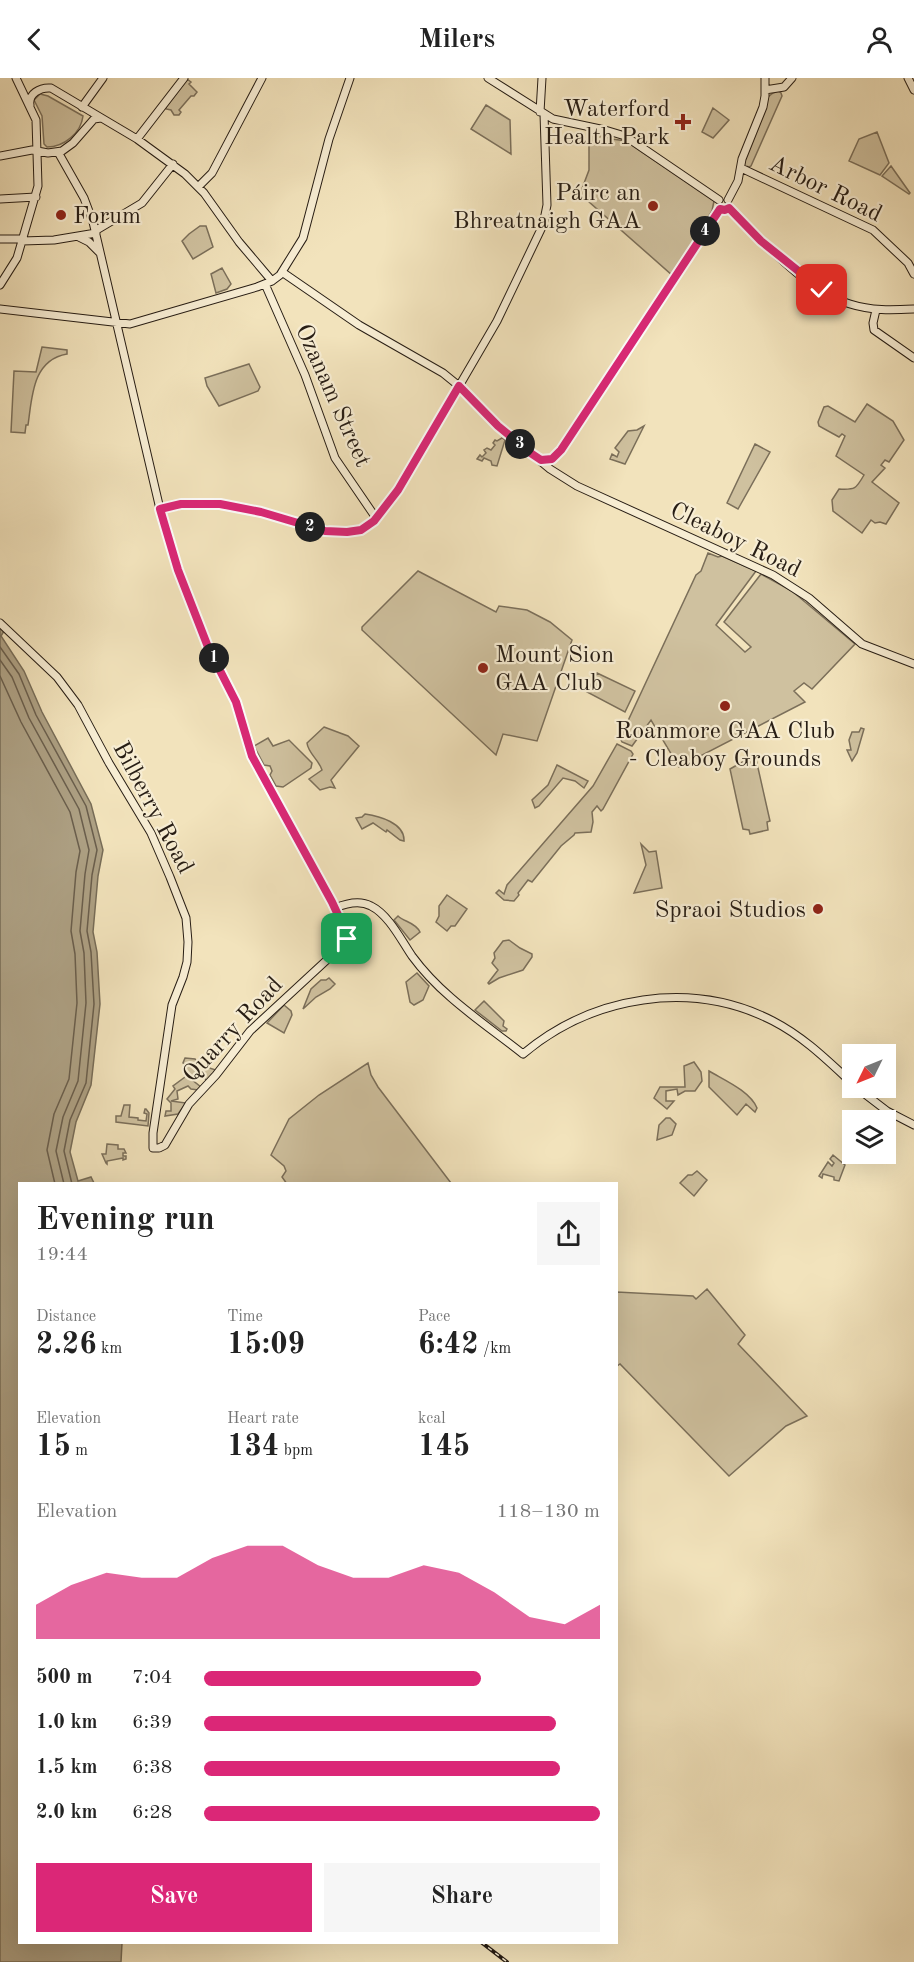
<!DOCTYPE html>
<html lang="en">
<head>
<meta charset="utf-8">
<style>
  body { margin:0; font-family:"Old Standard TT",serif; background:#f6f6f6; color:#222; height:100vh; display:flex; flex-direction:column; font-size:22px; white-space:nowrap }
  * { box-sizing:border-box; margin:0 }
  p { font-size:20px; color:#767676 }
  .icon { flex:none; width:33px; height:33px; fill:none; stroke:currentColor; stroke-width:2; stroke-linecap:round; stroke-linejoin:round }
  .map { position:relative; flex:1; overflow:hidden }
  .panel { position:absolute; left:18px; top:1104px; width:600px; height:762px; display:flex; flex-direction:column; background:#fff; border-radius:0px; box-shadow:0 6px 24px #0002 }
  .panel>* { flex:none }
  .needle { width:39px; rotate:227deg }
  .controls { position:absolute; left:842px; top:966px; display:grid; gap:12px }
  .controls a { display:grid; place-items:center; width:54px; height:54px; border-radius:0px; background:#fff; box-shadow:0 6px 24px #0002; font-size:30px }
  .pin { position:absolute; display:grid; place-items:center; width:51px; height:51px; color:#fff; margin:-26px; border-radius:12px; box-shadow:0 3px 9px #0006 }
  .km { position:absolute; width:30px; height:30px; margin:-15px; border-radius:50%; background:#222; color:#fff; font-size:16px; line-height:30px; text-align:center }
  .round { display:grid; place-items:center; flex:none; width:63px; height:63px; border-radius:0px; background:#f6f6f6 }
  .summary { display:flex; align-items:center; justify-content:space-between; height:102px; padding:0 18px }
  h1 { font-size:33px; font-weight:700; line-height:45px }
  .metrics { display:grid; grid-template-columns:repeat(3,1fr); gap:9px; height:102px; padding:6px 18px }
  .metrics div { display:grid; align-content:center }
  .metrics b { font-size:30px; font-weight:700 }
  .metrics small { font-size:16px; font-weight:400 }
  .metrics p { font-size:16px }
  .chart { height:168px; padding:12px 18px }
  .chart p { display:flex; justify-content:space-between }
  .chart svg { width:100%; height:108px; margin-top:6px; fill:#db2777; opacity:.7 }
  .cta { display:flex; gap:12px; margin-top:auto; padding:12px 18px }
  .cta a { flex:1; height:69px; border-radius:0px; background:#db2777; color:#fff; font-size:24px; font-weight:700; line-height:69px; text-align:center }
  .cta a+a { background:#f6f6f6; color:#222 }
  ul { padding:0 18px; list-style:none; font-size:20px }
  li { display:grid; grid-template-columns:96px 72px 1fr; align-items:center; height:45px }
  li i { height:15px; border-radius:8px; background:#db2777 }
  header { display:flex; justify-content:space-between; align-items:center; height:78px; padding:0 18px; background:#fff; font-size:27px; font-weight:700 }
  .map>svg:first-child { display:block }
  .green { fill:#cfc19f; stroke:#7b6f5a; stroke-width:1.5 }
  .water { fill:#ada083; stroke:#776c57; stroke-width:1.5 }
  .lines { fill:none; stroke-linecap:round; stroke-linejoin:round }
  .shore { stroke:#6a5e4c; stroke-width:1.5 }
  .secondary-casing { stroke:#271d14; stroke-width:9 }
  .secondary { stroke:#f7edd3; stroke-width:7 }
  .rail-casing { stroke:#271d14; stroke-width:4 }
  .rail { stroke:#f7edd3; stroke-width:1.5; stroke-dasharray:4.5; stroke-linecap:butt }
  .route-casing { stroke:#fff; stroke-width:12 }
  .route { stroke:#db2777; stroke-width:8 }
  .poi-dot { fill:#8f2418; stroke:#f7edd3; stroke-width:2 }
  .labels { text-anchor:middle; stroke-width:4.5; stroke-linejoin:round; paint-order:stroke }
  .poi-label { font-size:24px; fill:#271d14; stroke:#f7edd3; text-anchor:end }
  .street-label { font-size:24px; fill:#271d14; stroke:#f7edd3 }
</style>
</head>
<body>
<header><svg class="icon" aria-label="back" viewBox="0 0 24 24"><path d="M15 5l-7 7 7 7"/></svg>Milers<svg class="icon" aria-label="person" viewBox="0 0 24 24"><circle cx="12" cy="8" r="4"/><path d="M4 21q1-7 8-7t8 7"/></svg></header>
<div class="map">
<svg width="914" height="1884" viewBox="0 0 914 1884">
  <rect width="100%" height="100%" fill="#f2e3bc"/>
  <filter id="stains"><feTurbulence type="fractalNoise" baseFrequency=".00333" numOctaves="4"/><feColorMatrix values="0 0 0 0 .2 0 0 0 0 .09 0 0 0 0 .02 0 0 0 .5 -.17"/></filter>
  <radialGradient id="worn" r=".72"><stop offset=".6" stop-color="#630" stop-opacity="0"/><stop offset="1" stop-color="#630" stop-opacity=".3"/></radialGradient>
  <path class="green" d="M187 1 191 4 189 6 197 14 194 18H191L179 32 181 34 179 37H174L171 32 166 31V29Z
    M778 13 781 15 782 18 751 88 749 89 743 87 768 19 773 15Z
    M40 16 48 18 83 38C81 55 64 69 47 69L44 66 42 38 34 22Z
    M486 27 510 42 511 76 471 51Z
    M713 30 729 42 713 60 702 54Z
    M589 54 612 61 626 63 714 123 712 133 672 197 580 116 589 92Z
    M877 54 889 85 880 97 849 83 859 61Z
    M891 88 910 115 909 116 882 98Z
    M200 148H206L213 169 193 181 182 163 189 156Z
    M222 190 231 206 227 211 216 215 211 196Z
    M42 269 67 272V276C32 282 32 320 28 347H26L25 355 11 354 14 293 36 294Z
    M249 286 260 309 258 313 219 328 207 308 205 300Z
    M867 326 893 343 904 362 889 384 885 382 881 387 885 390 872 404 899 425 886 446 880 444 875 445 871 442 862 455 833 433 832 422 839 411C855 412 856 411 864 397L836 378 845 358 842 356 839 359 819 348 818 344 824 329 828 328 855 344Z
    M644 348 625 386 610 381 612 376 617 379 619 374 615 370 628 353 637 352Z
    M502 360 505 362 497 388 492 387 491 383 484 380 482 383 477 381 480 377 482 379 486 375 484 372 487 370 491 372 495 367 493 365 495 362 497 363Z
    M755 366 770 374 738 431 727 425Z
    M708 475 718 479 722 478 756 493 716 547 745 574 751 569 724 544 761 496 792 513 855 566 812 611 804 605 794 613 805 624 679 689 651 642 632 668 622 664 620 660 696 497 701 493Z
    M418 493 496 534 499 528 527 532 550 544 572 562 537 663 503 656 496 677 362 552V549Z
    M597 595 635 613 625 634 587 614Z
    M324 649 348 658 359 668 331 702 335 710 330 709 320 712 309 701 322 692C319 682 308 675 307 665Z
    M861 650 864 651 857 675 852 683 847 672H851L849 662 852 654H859Z
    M268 660 273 668 289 662 312 685 311 690 283 709 276 708 270 697 272 693 270 688 264 687 254 668Z
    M617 666 631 673 633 676 603 731 601 733 597 728 592 734 593 744 591 754 575 755 574 757 561 768 532 804 528 802 518 815 519 817 514 823 504 822 496 815 499 812 504 816 507 807 593 708Z
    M753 678 756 681 770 743 767 744 768 752 750 756 749 752 743 751 730 691Z
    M557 687 588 703 584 710 575 703 563 700 539 728 535 730 532 722 548 707Z
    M365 736C379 738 405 745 404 763L400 762 387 752 386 754 373 745 362 751 356 740 362 739Z
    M641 766 649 774 656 773 662 810 634 815 646 787Z
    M447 817 467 831 455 848H451L447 853 436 844 439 838V828Z
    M398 838C404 844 415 844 420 854L410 862 394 842Z
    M509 862 520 870 532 876V879L523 892 499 900 489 906 488 905 498 892 492 885 495 880 494 875 503 863Z
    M417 895 429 908 423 922 414 927 410 924 406 904Z
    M329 900 335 906 330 911 316 919 303 931 311 911 321 902H326Z
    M484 923 504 943 503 948 507 951 506 953H502L475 932Z
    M284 927 291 933 292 937 284 955 267 945Z
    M185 980 195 981 200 987 216 992 206 1003 204 997 205 995 199 990 191 1001 201 1009 198 1012 191 1011 188 1008 177 1013 178 1021 171 1023 186 1025 178 1036 165 1038 166 1033H171V1025L167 1021 175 1011 173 1008 185 999 184 994 187 987 183 985Z
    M694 984 701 994 702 1003 695 1013H685L678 1017 677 1011 666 1013V1023H674L667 1031 654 1020 660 1009H685L684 988Z
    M368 985 371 997 378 1009 451 1105 287 1106 282 1099 286 1093 284 1088 271 1077 289 1041 319 1017Z
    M709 993C724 1002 750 1013 757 1030L755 1034 746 1026 737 1037 709 1009Z
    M124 1027H130L129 1039 138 1040V1042L146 1043 147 1036 144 1035 145 1031H146L149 1035 148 1048 116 1044V1038H121Z
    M666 1040H670L676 1046 672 1057 657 1062 659 1047Z
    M107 1066 118 1067V1071H124L126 1075H123V1078H126V1081L123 1082V1080L107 1083V1086L106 1085 102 1076H106Z
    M833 1077 845 1087 839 1103 834 1102V1099L823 1096 822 1100 819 1098 828 1084 832 1088 834 1085 830 1081Z
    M697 1093 707 1102 694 1118 680 1105 688 1097H692Z
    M707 1211 745 1257 738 1266 807 1338 786 1348 729 1398 620 1286 617 1288V1214L693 1218 696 1221Z"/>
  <path class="water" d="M0 549 4 553 1 558 24 593 42 634 91 726 103 772 98 798 93 854 97 874 100 926 91 1007 76 1044 70 1074 78 1103 91 1099 94 1105 20 1106V1864L122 1865 121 1884H0Z"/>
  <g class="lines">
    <path class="shore" d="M0 569 19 596 36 637 86 728 97 772 92 797 87 853 91 874 94 926 86 1005 70 1042 64 1073 72 1106
      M0 582 12 599 29 640 79 731 89 772 85 796 80 853 84 875 86 925 78 1003 63 1039 56 1073 64 1106
      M0 598 21 644 70 734 80 773 76 794 71 853 75 876 77 925 69 1001 54 1036 47 1072 55 1106"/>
    <g class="secondary-casing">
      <path id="secondary" d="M488 0 553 41 605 52 625 58 719 122
        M908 0 914 12
        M765 12 784 9 792 0
        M30 27C28 16 40 9 51 10L137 61 185 96 204 115 239 164 272 203
        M82 29 103 0
        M540 34 542 0
        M137 61 184 0
        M0 78 32 72 48 75 62 73 73 65 94 41 101 40
        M741 90 873 152 908 185 914 196
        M198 109 212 95 262 0
        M0 121 36 119
        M728 122 738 103 742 81 763 29 765 18V0
        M729 130C761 161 806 213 850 226 872 233 892 232 914 231
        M95 153 142 125 173 86
        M79 159 89 164 99 174
        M0 161H22
        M22 163 54 162 96 155
        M282 194 359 247 443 295 459 308 503 352 550 391 577 408 773 497 809 520 862 566 914 586
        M265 206 305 297 335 380 376 440
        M0 207 17 180 38 108 36 42 16 0
        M0 231 130 246 257 209 272 203 280 197 303 160 329 61 350 0
        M876 232 873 245 874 252 914 280
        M552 381 561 372 720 131
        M160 431 186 426 226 427 261 434 318 451 332 453H358L371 446 402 406 497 243 543 147 547 127 544 36
        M0 545 57 599 78 627 109 685 151 755 170 799 186 840 188 864 187 884 183 899 172 927 153 1055V1070H159L165 1067 189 1026 216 997 250 953 343 867 347 862V858L332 824 252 678 236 624 208 569 178 492 160 431 93 144 84 120 58 74
        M335 830C347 825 360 822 371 828 389 837 401 862 412 878 442 919 484 945 523 976 592 918 691 901 773 943 804 959 827 982 852 1005
        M857 1010 887 1033 914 1047"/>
    </g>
    <use href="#secondary" class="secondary"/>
    <g class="rail-casing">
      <path id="rail" d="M481 1864 507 1884"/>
    </g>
    <use href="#rail" class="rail"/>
  </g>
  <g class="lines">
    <g class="route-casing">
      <path id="route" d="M347 861 345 852 332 824 252 678 236 624 208 569 178 492 160 431 181 426H220L261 434 325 453 347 454 361 452 374 443 398 412 459 308 498 348 532 376 541 382 552 381 561 372 720 131 725 132 729 130 761 163 822 212"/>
    </g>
    <use href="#route" class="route"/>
  </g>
  <g class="poi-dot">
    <path d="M680 35h6v6h6v6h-6v6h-6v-6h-6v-6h6z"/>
    <circle cx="653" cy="128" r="6"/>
    <circle cx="61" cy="137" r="6"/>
    <circle cx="483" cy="590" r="6"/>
    <circle cx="725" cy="628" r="6"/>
    <circle cx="818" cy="831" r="6"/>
  </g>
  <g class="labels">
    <g class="poi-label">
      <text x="670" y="38">Waterford<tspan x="670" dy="28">Health Park</tspan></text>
      <text x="641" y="122">Páirc an<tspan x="641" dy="28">Bhreatnaigh GAA</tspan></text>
      <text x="73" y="145" text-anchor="start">Forum</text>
      <text x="495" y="584" text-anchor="start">Mount Sion<tspan x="495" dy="28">GAA Club</tspan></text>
      <text x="725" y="660" text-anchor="middle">Roanmore GAA Club<tspan x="725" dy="28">- Cleaboy Grounds</tspan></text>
      <text x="806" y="839">Spraoi Studios</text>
    </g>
    <g class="street-label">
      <text transform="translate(826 110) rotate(26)" y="8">Arbor Road</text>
      <text transform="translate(334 317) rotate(66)" y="8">Ozanam Street</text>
      <text transform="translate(736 461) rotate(26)" y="8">Cleaboy Road</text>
      <text transform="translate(154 729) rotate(62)" y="8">Bilberry Road</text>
      <text transform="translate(232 951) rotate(-47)" y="8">Quarry Road</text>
    </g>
  </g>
  <rect width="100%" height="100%" filter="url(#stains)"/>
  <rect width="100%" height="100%" fill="url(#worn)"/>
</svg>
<div class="controls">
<a><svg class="needle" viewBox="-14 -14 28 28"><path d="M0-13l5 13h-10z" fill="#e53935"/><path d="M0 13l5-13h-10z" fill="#767676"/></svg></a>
<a><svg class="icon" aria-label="layers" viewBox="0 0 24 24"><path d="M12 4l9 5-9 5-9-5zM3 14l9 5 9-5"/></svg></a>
</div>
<div class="pin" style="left:347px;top:861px;background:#1e9e55"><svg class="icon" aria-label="arrive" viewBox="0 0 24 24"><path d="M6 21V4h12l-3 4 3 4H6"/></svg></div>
<div class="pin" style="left:822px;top:212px;background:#d93025"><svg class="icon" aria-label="check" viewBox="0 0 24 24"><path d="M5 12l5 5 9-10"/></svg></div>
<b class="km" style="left:214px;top:580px">1</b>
<b class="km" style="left:310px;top:449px">2</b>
<b class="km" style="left:520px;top:366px">3</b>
<b class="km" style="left:705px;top:153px">4</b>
<section class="panel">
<div class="summary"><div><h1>Evening run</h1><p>19:44</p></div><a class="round"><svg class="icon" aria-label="share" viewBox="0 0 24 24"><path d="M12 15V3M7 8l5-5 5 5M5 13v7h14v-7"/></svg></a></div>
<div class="metrics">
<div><p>Distance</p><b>2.26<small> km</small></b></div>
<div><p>Time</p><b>15:09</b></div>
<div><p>Pace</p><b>6:42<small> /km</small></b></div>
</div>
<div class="metrics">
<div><p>Elevation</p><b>15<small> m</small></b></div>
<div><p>Heart rate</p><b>134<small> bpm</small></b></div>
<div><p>kcal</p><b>145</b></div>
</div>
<div class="chart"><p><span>Elevation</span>118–130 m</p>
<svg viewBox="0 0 160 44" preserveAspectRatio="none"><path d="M0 44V30L10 22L20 17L30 19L40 19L50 11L60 6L70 6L80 14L90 19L100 19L110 14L120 17L130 25L140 35L150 38L160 30V44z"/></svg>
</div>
<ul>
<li><b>500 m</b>7:04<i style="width:70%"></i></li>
<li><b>1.0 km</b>6:39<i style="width:89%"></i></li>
<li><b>1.5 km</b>6:38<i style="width:90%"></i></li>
<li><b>2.0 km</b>6:28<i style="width:100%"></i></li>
</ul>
<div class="cta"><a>Save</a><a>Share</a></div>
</section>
</div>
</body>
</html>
